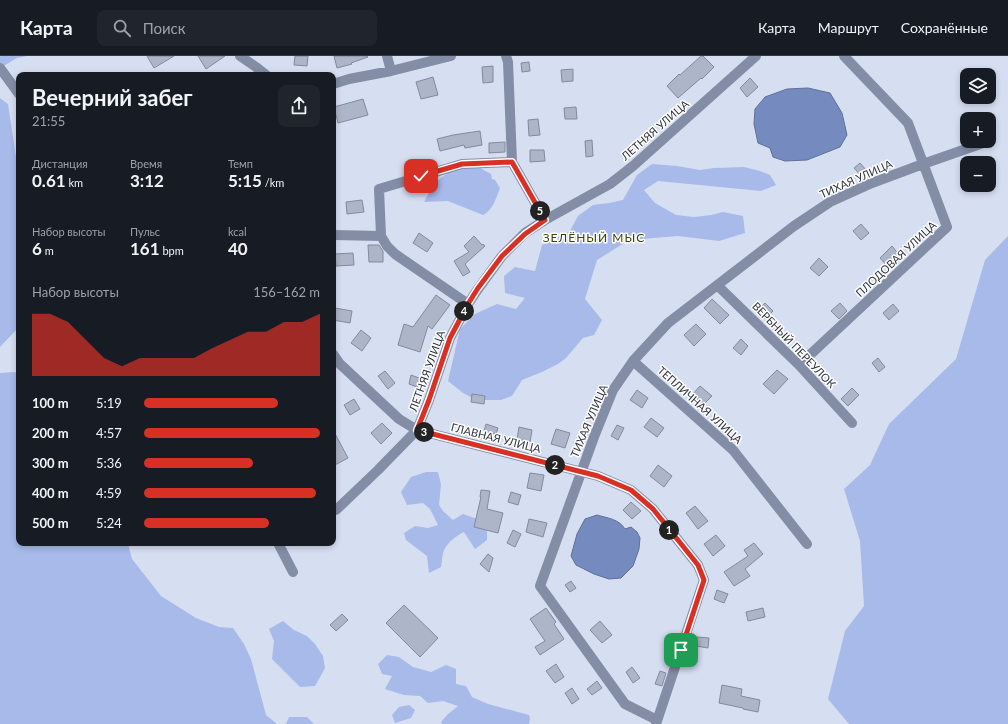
<!DOCTYPE html>
<html lang="ru">
<head>
<meta charset="utf-8">
<style>
  body { margin:0; font-family:Lato,sans-serif; background:#20242c; color:#f1f3f6; height:100vh; display:flex; flex-direction:column; font-size:15px; white-space:nowrap }
  * { box-sizing:border-box; margin:0 }
  p { font-size:13px; color:#9ea1a6 }
  .icon { flex:none; width:22px; height:22px; fill:none; stroke:currentColor; stroke-width:2; stroke-linecap:round; stroke-linejoin:round }
  .map { position:relative; flex:1; overflow:hidden }
  .details { position:absolute; left:16px; top:16px; width:320px; height:474px; display:flex; flex-direction:column; background:#171b24; border-radius:8px; box-shadow:0 2px 6px #0003 }
  .details>* { flex:none }
  .controls { position:absolute; left:960px; top:12px; display:grid; gap:8px }
  .controls a { display:grid; place-items:center; width:36px; height:36px; border-radius:8px; background:#171b24; box-shadow:0 2px 6px #0003; font-size:20px }
  .pin { position:absolute; display:grid; place-items:center; width:34px; height:34px; color:#fff; margin:-17px; border-radius:8px; box-shadow:0 2px 6px #0006 }
  .km { position:absolute; width:20px; height:20px; margin:-10px; border-radius:50%; background:#222; color:#fff; font-size:11px; line-height:20px; text-align:center }
  .round { display:grid; place-items:center; flex:none; width:42px; height:42px; border-radius:8px; background:#20242c }
  .overview { display:flex; align-items:center; justify-content:space-between; height:68px; padding:0 16px }
  h1 { font-size:22px; font-weight:700; line-height:30px }
  .figures { display:grid; grid-template-columns:repeat(3,1fr); gap:6px; height:68px; padding:4px 16px }
  .figures div { display:grid; align-content:center }
  .figures b { font-size:17px; font-weight:700 }
  .figures small { font-size:11px; font-weight:400 }
  .figures p { font-size:11px }
  .chart { height:112px; padding:8px 16px }
  .chart p { display:flex; justify-content:space-between }
  .chart svg { width:100%; height:72px; margin-top:4px; fill:#d93025; opacity:.7 }
  ul { padding:0 16px; list-style:none; font-size:13px }
  li { display:grid; grid-template-columns:64px 48px 1fr; align-items:center; height:30px }
  li i { height:10px; border-radius:5px; background:#d93025 }
  header { display:flex; align-items:center; gap:24px; box-sizing:border-box; height:56px; padding:0 20px; background:#171b24; border-bottom:1px solid #363941 }
  header strong { font-size:19px }
  nav { display:flex; gap:22px; margin-inline-start:auto; font-size:14px }
  .search { width:280px; height:36px; background:#20242c; display:flex; align-items:center; gap:10px; box-sizing:border-box; padding:0 14px; border-radius:8px; color:#9ea1a6; font-size:15px }
  .map>svg:first-child { display:block }
  .green { fill:#a7baea }
  .water { fill:#758abf; stroke:#607097 }
  .building { fill:#adb5c8; stroke:#828a9c }
  .lines { fill:none; stroke-linecap:round; stroke-linejoin:round }
  .minor { stroke:#838da5; stroke-width:10 }
  .route-casing { stroke:#fff; stroke-width:8 }
  .route { stroke:#d93025; stroke-width:5 }
  .labels { text-anchor:middle; stroke-width:3; stroke-linejoin:round; paint-order:stroke }
  .street-label { font-size:11px; fill:#2f333a; stroke:#fff }
  .neighbourhood-label { font-size:12px; letter-spacing:1px; fill:#394204; stroke:#fff }
</style>
</head>
<body>
<header>
<strong>Карта</strong>
<div class="search"><svg class="icon" aria-label="search" viewBox="0 0 24 24"><circle cx="10" cy="10" r="6"/><path d="M15 15l6 6"/></svg>Поиск</div>
<nav><a>Карта</a><a>Маршрут</a><a>Сохранённые</a></nav>
</header>
<div class="map">
<svg width="1008" height="668" viewBox="0 0 1008 668">
  <rect width="100%" height="100%" fill="#d6def2"/>
  <path class="green" d="M0 0H27L17 2 0 12Z
    M0 42 8 48 18 114 16 154 19 170V271L0 291Z
    M652 108 677 110 700 114 714 112 744 111 760 115 770 119 776 129 761 135 658 125 644 134 655 147 676 159 694 161 711 159 723 156 743 160 745 177 719 185 678 180 629 184 597 204 585 243 602 264 594 279 583 282 566 302 558 308 542 316 522 324 512 340 501 344H476L463 337 448 325 460 273 475 258 497 248 516 253 525 242 505 237 504 220 515 211 535 215 542 189 570 175 578 160 593 149 609 147 623 144 637 119Z
    M467 110 480 112 491 118 492 123 495 124 500 132C496 142 493 154 483 159L448 145 424 146C435 125 444 115 467 110Z
    M1008 180V668H849L828 643 845 575 864 550 860 485 844 433 870 409 889 368 956 303 985 204Z
    M13 316 19 317V487H128L132 503 161 540 196 562 219 571 233 572 244 588 251 603 266 659 277 668H0V317Z
    M426 416H438L441 428 439 449 443 455 453 464 463 458 480 464 487 476V484L475 493 464 476C456 480 448 486 444 494 442 499 442 505 441 511L429 517 427 500 406 484 404 477 415 470 428 472 438 469 430 453 423 447 407 449 401 436 411 421Z
    M283 565 294 574 307 580 315 588 323 600 325 612 315 630 300 631 272 603 274 585 269 573Z
    M387 599 399 601 413 611 431 616 446 609 456 613V628L466 630 472 641 488 648 529 659 530 663 529 668H442L441 666 447 659 458 650 443 645 428 647 420 640 404 639 385 633 392 620 382 618 378 608Z
    M409 649 415 654 411 662 395 667 392 659 399 651Z
    M289 661H307L314 668H286Z"/>
  <path class="water" d="M808 32 830 37 842 57 847 79 840 91 807 104 785 105 773 101 770 92 758 87 754 68 755 53 765 41 787 33Z
    M597 459C607 462 619 463 625 473L631 471 637 476 640 482 639 493 633 510 621 522 609 523 594 518 576 509 571 500 577 478 585 463Z"/>
  <path class="building" d="M147 0H174L154 12Z
    M198 0H225L206 13Z
    M295 0H308L307 10 294 9Z
    M334 0H367L368 1 351 7 352 8 337 12Z
    M701 0H703L714 11 702 23 701 22 678 42 667 30 679 18 680 19Z
    M529 6 530 15 522 16 521 7Z
    M493 10V26L483 27 482 11Z
    M573 13V25L562 26 561 14Z
    M433 21 438 39 421 43 416 26Z
    M750 22 758 31 747 41 740 32Z
    M363 43 368 59 338 67 334 51Z
    M576 51 577 63H565L564 52Z
    M538 63 540 79 529 80 528 64Z
    M480 75 482 89 465 92 464 89 440 95 437 83 453 79Z
    M592 84 593 100 586 101 585 85Z
    M505 86V96L489 97V87Z
    M530 94H544L545 105 530 106Z
    M860 107 867 115 861 120 854 112Z
    M362 144 364 156 347 158 346 146Z
    M861 168 869 177 861 184 853 175Z
    M419 177 433 187 427 196 413 187Z
    M474 180 482 189 483 188 485 190 465 208 470 216 463 220 454 205 469 196 464 190Z
    M368 189H379L383 195V206H369Z
    M892 190 900 200 888 211 880 202Z
    M353 197 354 209 336 210 335 198Z
    M819 202 828 211 819 220 810 212Z
    M436 239 450 249 432 273 428 270 420 296 398 289 404 268 413 271Z
    M712 243 729 259 720 268 704 252Z
    M765 247 773 255 765 263 757 255Z
    M840 247 847 255 839 263 831 255Z
    M893 248 899 255 889 264 883 257Z
    M335 252 352 255 350 267 333 264Z
    M696 268 706 278 694 290 684 279Z
    M361 274 371 282 362 295 351 287Z
    M741 283 748 290 741 299 733 292Z
    M878 302 885 311 879 316 872 307Z
    M777 314 788 323 774 338 763 328Z
    M385 315 395 327 388 333 378 320Z
    M411 319 419 322 417 331 409 328Z
    M700 330 712 340 703 349 692 339Z
    M852 332 859 339 848 350 841 343Z
    M637 334 648 342 642 352 630 344Z
    M472 338 485 340 484 348 471 346Z
    M354 343 360 353 350 359 344 349Z
    M651 362 664 372 657 381 644 371Z
    M382 367 392 377 381 388 371 377Z
    M486 368 498 372 496 378 484 375Z
    M617 369 624 372 618 384 611 380Z
    M519 371 532 374 530 386 517 383Z
    M556 373 570 377 565 392 551 388Z
    M333 374 348 402 333 410Z
    M658 409 672 420 664 431 650 420Z
    M530 417 544 419 541 435 527 432Z
    M481 434 490 435 487 453 503 457 498 477 474 471 481 441H480Z
    M511 436 521 439 518 449 508 446Z
    M631 446 641 455 632 463 623 454Z
    M695 450 708 465 698 473 686 457Z
    M529 463 547 467 543 481 526 476Z
    M513 474 521 478 515 491 507 487Z
    M716 479 725 490 713 500 704 488Z
    M754 487 763 498 745 513 750 520 734 530 724 516 748 500 744 494Z
    M488 498 493 502 489 516 480 508Z
    M571 525 576 532 570 536 565 529Z
    M717 534 728 538 724 547 714 543Z
    M404 549 438 582 420 601 386 567Z
    M546 552 556 566 554 568 564 583 540 599 535 591 545 585 530 563Z
    M763 552 765 561 748 565 746 556Z
    M342 558 348 564 336 575 330 569Z
    M600 565 612 579 602 587 590 574Z
    M697 581 709 582 708 592 696 590Z
    M556 608 564 621 555 627 546 615Z
    M632 611 640 622 633 627 626 616Z
    M660 615 666 617 662 630 655 628Z
    M597 625 602 632 592 639 587 633Z
    M722 629 742 633 741 640 760 644 758 656 743 653V652L719 647Z
    M572 632 579 643 572 648 565 637Z"/>
  <g class="lines">
    <path class="minor" d="M240 0 256 11 266 19
      M387 0 391 15
      M506 0 508 6 512 106 545 164
      M0 12 19 38
      M333 28 349 23 391 15 451 0
      M333 179 381 180
      M717 229 799 309 852 367
      M468 248 395 198 387 190 381 180 379 133 462 108 512 106
      M333 298 340 308 399 363 417 374 598 420 631 434 653 453 698 509 704 524 656 668
      M633 305 733 394 807 488
      M799 309 947 171 908 67 844 0
      M336 454 378 414 417 374 429 344 450 282 468 248 478 233 502 200 525 177 545 164 610 128 633 110 756 0
      M278 487 293 516
      M657 664 625 648 540 530 594 381 613 334 633 305 668 267 794 170 830 146 872 127 923 108 989 85"/>
  </g>
  <g class="lines">
    <g class="route-casing">
      <path id="route" d="M421 120 462 108 512 106 545 164 525 178 502 200 478 232 468 248 450 282 429 344 417 374 598 420 631 434 653 453 698 509 704 524 681 594"/>
    </g>
    <use href="#route" class="route"/>
  </g>
  <g class="labels">
    <g class="street-label">
      <text transform="translate(655 74) rotate(-41)" y="4">ЛЕТНЯЯ УЛИЦА</text>
      <text transform="translate(856 123) rotate(-24)" y="4">ТИХАЯ УЛИЦА</text>
      <text transform="translate(896 203) rotate(-43)" y="4">ПЛОДОВАЯ УЛИЦА</text>
      <text transform="translate(794 289) rotate(46)" y="4">ВЕРБНЫЙ ПЕРЕУЛОК</text>
      <text transform="translate(427 315) rotate(-70)" y="4">ЛЕТНЯЯ УЛИЦА</text>
      <text transform="translate(700 349) rotate(42)" y="4">ТЕПЛИЧНАЯ УЛИЦА</text>
      <text transform="translate(589 365) rotate(-67)" y="4">ТИХАЯ УЛИЦА</text>
      <text transform="translate(496 382) rotate(14)" y="4">ГЛАВНАЯ УЛИЦА</text>
    </g>
    <g class="neighbourhood-label">
      <text x="594" y="186">ЗЕЛЁНЫЙ МЫС</text>
    </g>
  </g>
</svg>
<div class="controls">
<a><svg class="icon" aria-label="layers" viewBox="0 0 24 24"><path d="M12 4l9 5-9 5-9-5zM3 14l9 5 9-5"/></svg></a>
<a>+</a>
<a>−</a>
</div>
<div class="pin" style="left:681px;top:594px;background:#1e9e55"><svg class="icon" aria-label="arrive" viewBox="0 0 24 24"><path d="M6 21V4h12l-3 4 3 4H6"/></svg></div>
<div class="pin" style="left:421px;top:120px;background:#d93025"><svg class="icon" aria-label="check" viewBox="0 0 24 24"><path d="M5 12l5 5 9-10"/></svg></div>
<b class="km" style="left:669px;top:474px">1</b>
<b class="km" style="left:555px;top:409px">2</b>
<b class="km" style="left:424px;top:376px">3</b>
<b class="km" style="left:464px;top:255px">4</b>
<b class="km" style="left:540px;top:155px">5</b>
<section class="details">
<div class="overview"><div><h1>Вечерний забег</h1><p>21:55</p></div><a class="round"><svg class="icon" aria-label="share" viewBox="0 0 24 24"><path d="M12 15V3M7 8l5-5 5 5M5 13v7h14v-7"/></svg></a></div>
<div class="figures">
<div><p>Дистанция</p><b>0.61<small> km</small></b></div>
<div><p>Время</p><b>3:12</b></div>
<div><p>Темп</p><b>5:15<small> /km</small></b></div>
</div>
<div class="figures">
<div><p>Набор высоты</p><b>6<small> m</small></b></div>
<div><p>Пульс</p><b>161<small> bpm</small></b></div>
<div><p>kcal</p><b>40</b></div>
</div>
<div class="chart"><p><span>Набор высоты</span>156–162 m</p>
<svg viewBox="0 0 160 44" preserveAspectRatio="none"><path d="M0 44V6L10 6L20 11L30 22L40 33L50 38L60 33L70 33L80 33L90 33L100 27L110 22L120 17L130 17L140 11L150 11L160 6V44z"/></svg>
</div>
<ul>
<li><b>100 m</b>5:19<i style="width:76%"></i></li>
<li><b>200 m</b>4:57<i style="width:100%"></i></li>
<li><b>300 m</b>5:36<i style="width:62%"></i></li>
<li><b>400 m</b>4:59<i style="width:98%"></i></li>
<li><b>500 m</b>5:24<i style="width:71%"></i></li>
</ul>
</section>
</div>
</body>
</html>
